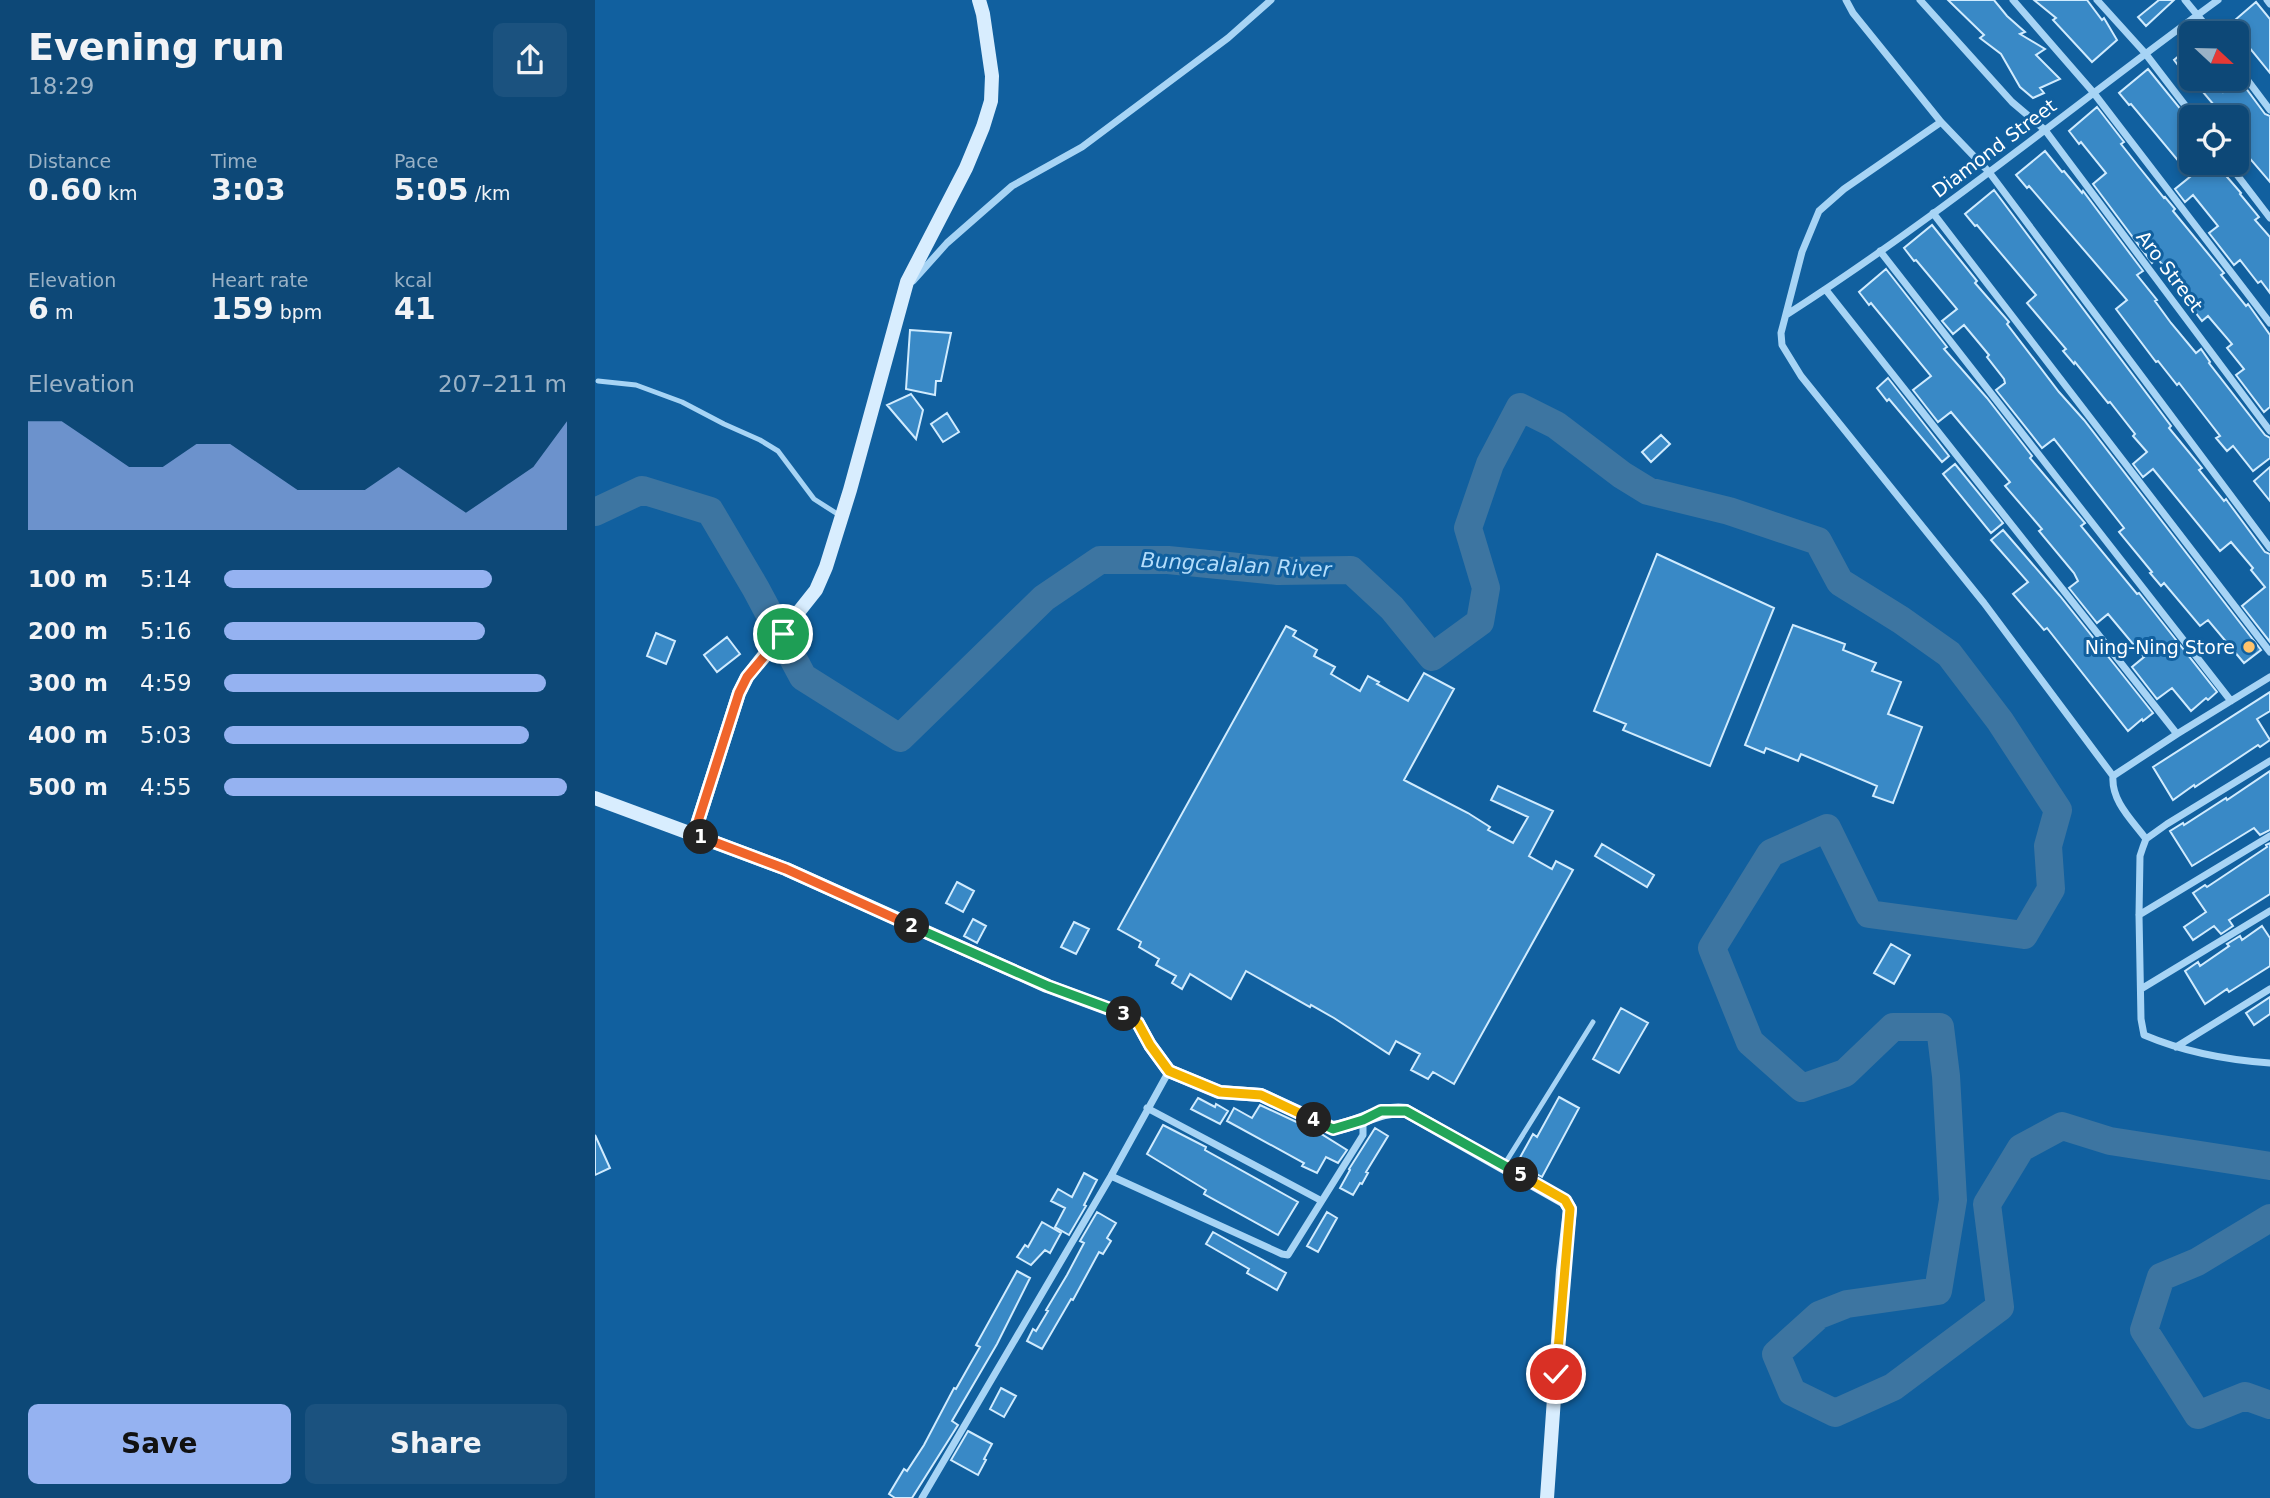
<!DOCTYPE html>
<html lang="en">
<head>
<meta charset="utf-8">
<style>
  body { margin:0; font-family:"DejaVu Sans",sans-serif; background:#1b527f; color:#f1f3f6; height:100vh; display:flex; flex-direction:column; font-size:26px; white-space:nowrap }
  * { box-sizing:border-box; margin:0 }
  p { font-size:23px; color:#9ab2c6 }
  .icon { flex:none; width:38px; height:38px; fill:none; stroke:currentColor; stroke-width:2; stroke-linecap:round; stroke-linejoin:round }
  .map { position:relative; flex:1; overflow:hidden }
  .drawer { display:flex; flex-direction:column; background:#0d4877; width:595px }
  .drawer>* { flex:none }
  .needle { width:46px; rotate:112deg }
  .controls { position:absolute; left:1584px; top:21px; display:grid; gap:14px }
  .controls a { display:grid; place-items:center; width:70px; height:70px; border-radius:10px; background:#0d4877; box-shadow:0 4px 10px #0003,0 0 0 2px #2d6089; font-size:35px }
  .pin { position:absolute; display:grid; place-items:center; width:60px; height:60px; color:#fff; margin:-30px; border:4px solid #fff; border-radius:50%; box-shadow:0 2px 7px #0007 }
  .km { position:absolute; width:35px; height:35px; margin:-18px; border-radius:50%; background:#222; color:#fff; font-size:19px; line-height:35px; text-align:center }
  .round { display:grid; place-items:center; flex:none; width:74px; height:74px; border-radius:10px; background:#1b527f }
  .summary { display:flex; align-items:center; justify-content:space-between; height:119px; padding:0 28px }
  h1 { font-size:38px; font-weight:600; line-height:52px }
  .stats { display:grid; grid-template-columns:repeat(3,1fr); gap:10px; height:119px; padding:7px 28px }
  .stats div { display:grid; align-content:center }
  .stats b { font-size:30px; font-weight:600 }
  .stats small { font-size:19px; font-weight:400 }
  .stats p { font-size:19px }
  .chart { height:196px; padding:14px 28px }
  .chart p { display:flex; justify-content:space-between }
  .chart svg { width:100%; height:126px; margin-top:7px; fill:#95b2f1; opacity:.7 }
  .primary-button { display:flex; gap:14px; margin-top:auto; padding:14px 28px }
  .primary-button a { flex:1; height:80px; border-radius:10px; background:#95b2f1; color:#111; font-size:28px; font-weight:600; line-height:80px; text-align:center }
  .primary-button a+a { background:#1b527f; color:#f1f3f6 }
  ul { padding:0 28px; list-style:none; font-size:23px }
  li { display:grid; grid-template-columns:112px 84px 1fr; align-items:center; height:52px }
  li i { height:18px; border-radius:9px; background:#95b2f1 }
  main { display:flex; flex:1; min-height:0 }
  .map>svg:first-child { display:block }
  .lines { fill:none; stroke-linecap:round; stroke-linejoin:round }
  .river { stroke:#3d75a1; stroke-width:28 }
  .building { fill:#3989c6; stroke:#d0ebfe; stroke-width:2 }
  .lane { stroke:#a7d4f5; stroke-width:5 }
  .street { stroke:#a7d4f5; stroke-width:7 }
  .secondary { stroke:#d8edfe; stroke-width:14 }
  .split-1-casing { stroke:#fff; stroke-width:14 }
  .split-2-casing { stroke:#fff; stroke-width:14 }
  .split-3-casing { stroke:#fff; stroke-width:14 }
  .split-4-casing { stroke:#fff; stroke-width:14 }
  .split-5-casing { stroke:#fff; stroke-width:14 }
  .split-6-casing { stroke:#fff; stroke-width:14 }
  .split-1 { stroke:#f0652b; stroke-width:9 }
  .split-2 { stroke:#f0652b; stroke-width:9 }
  .split-3 { stroke:#22a559; stroke-width:9 }
  .split-4 { stroke:#f5b400; stroke-width:9 }
  .split-5 { stroke:#22a559; stroke-width:9 }
  .split-6 { stroke:#f5b400; stroke-width:9 }
  .poi-dot { fill:#ffc36b; stroke:#11609f; stroke-width:2.5 }
  .labels { text-anchor:middle; stroke-width:6; stroke-linejoin:round; paint-order:stroke }
  .street-label { font-size:19px; fill:#fff; stroke:#11609f }
  .poi-label { font-size:19px; fill:#fff; stroke:#11609f; text-anchor:end }
  .water-label { font-size:21px; font-style:italic; fill:#b4ddfb; stroke:#11609f }
</style>
</head>
<body>
<main>
<section class="drawer">
<div class="summary"><div><h1>Evening run</h1><p>18:29</p></div><a class="round"><svg class="icon" aria-label="share" viewBox="0 0 24 24"><path d="M12 15V3M7 8l5-5 5 5M5 13v7h14v-7"/></svg></a></div>
<div class="stats">
<div><p>Distance</p><b>0.60<small> km</small></b></div>
<div><p>Time</p><b>3:03</b></div>
<div><p>Pace</p><b>5:05<small> /km</small></b></div>
</div>
<div class="stats">
<div><p>Elevation</p><b>6<small> m</small></b></div>
<div><p>Heart rate</p><b>159<small> bpm</small></b></div>
<div><p>kcal</p><b>41</b></div>
</div>
<div class="chart"><p><span>Elevation</span>207–211 m</p>
<svg viewBox="0 0 160 44" preserveAspectRatio="none"><path d="M0 44V6L10 6L20 14L30 22L40 22L50 14L60 14L70 22L80 30L90 30L100 30L110 22L120 30L130 38L140 30L150 22L160 6V44z"/></svg>
</div>
<ul>
<li><b>100 m</b>5:14<i style="width:78%"></i></li>
<li><b>200 m</b>5:16<i style="width:76%"></i></li>
<li><b>300 m</b>4:59<i style="width:94%"></i></li>
<li><b>400 m</b>5:03<i style="width:89%"></i></li>
<li><b>500 m</b>4:55<i style="width:100%"></i></li>
</ul>
<div class="primary-button"><a>Save</a><a>Share</a></div>
</section>
<div class="map">
<svg width="1675" height="1498" viewBox="0 0 1675 1498">
  <rect width="100%" height="100%" fill="#11609f"/>
  <g class="lines">
    <path class="river" d="M0 512 47 490 115 511 161 589 208 677 305 738 449 598 505 560H573L683 571 756 570 797 608 837 657 885 622 891 588 873 528 895 464 925 407 961 425 1027 475 1053 491 1134 511 1223 541 1245 582 1306 620 1354 654 1405 721 1463 810 1453 846 1456 889 1429 935 1274 914 1232 828 1176 853 1117 948 1155 1042 1207 1088 1250 1073 1298 1027H1345L1351 1076 1358 1200 1343 1291 1252 1304 1224 1315 1181 1354 1197 1392 1240 1413 1298 1387 1405 1307 1392 1204 1426 1148 1467 1126 1515 1141 1675 1166
      M1675 1218 1602 1262 1566 1277 1549 1330 1603 1415 1650 1396 1675 1405"/>
  </g>
  <path class="building" d="M1353 0H1399L1412 16 1430 32 1425 34 1450 49 1441 55 1465 79 1445 88 1449 93 1438 98 1425 87 1406 54 1385 38 1389 35Z
    M1439 0H1492L1507 20 1509 18 1522 40 1497 62 1458 20 1461 18Z
    M1564 0H1579L1551 26 1543 17Z
    M1661 2 1675 19V73L1645 36 1643 38 1642 33H1639L1633 26Z
    M1596 46V67L1589 73 1579 60Z
    M1553 69 1596 122V163H1620L1646 193 1645 194 1664 217 1660 220 1675 237V293L1666 281 1663 283 1645 260 1639 265 1614 233 1623 226 1598 195 1590 202 1580 189 1596 176 1536 104 1534 105 1524 93Z
    M1597 79H1617L1628 92 1644 79 1670 114 1675 116V182L1645 147 1650 143 1642 132V117H1629Z
    M1502 107 1529 142 1526 144 1544 167 1569 198 1570 197 1580 209 1578 211 1629 273 1626 275 1651 306 1653 304 1675 335V407L1669 412 1641 375 1649 369 1632 348 1637 344 1613 316 1607 321 1597 308 1603 303 1584 281 1582 283 1562 258 1557 263 1498 184 1511 173 1486 142 1484 144 1474 131Z
    M1450 151 1467 172 1469 171 1487 193 1488 191 1548 271 1542 275 1562 300 1560 301 1576 323 1601 353 1606 349 1615 362 1614 363 1670 435 1675 438V458L1658 471 1638 446 1632 451 1621 438 1625 436 1608 414 1584 383 1582 385 1563 361 1561 362 1521 309 1532 300 1434 186 1432 188 1421 175Z
    M1399 190 1576 426 1574 428 1607 468 1604 470 1629 501 1631 499 1633 502 1670 552 1675 554V642L1647 606 1670 587 1656 570 1658 568 1636 542 1625 551 1558 469 1548 477 1538 464 1552 452 1538 436 1540 434 1515 402 1513 403 1480 362 1479 364 1468 351 1471 349 1432 303 1441 295 1382 225 1380 226 1370 214Z
    M1337 225 1382 281 1380 283 1414 322 1412 324 1464 392 1489 420 1666 650 1649 663 1613 620 1605 626 1569 583 1566 586 1555 573 1557 572 1524 532 1529 528 1459 439 1447 448 1401 390 1410 383 1409 379 1392 357 1394 355 1369 325 1358 334 1347 321 1362 309 1321 260 1319 261 1309 248Z
    M1291 269 1352 347 1349 349 1392 398 1437 456 1435 458 1490 523 1486 526 1542 594 1544 593 1622 692 1613 700 1611 698 1596 711 1577 688 1562 699 1537 667 1549 657 1513 614 1502 623 1474 588 1483 581 1479 573 1444 531 1447 529 1410 486 1415 482 1356 412 1343 422 1318 390 1336 376 1276 303 1274 305 1264 292Z
    M315 330 356 333 346 381H341L340 395 311 389Z
    M1293 378 1354 456 1347 462 1294 399 1292 401 1282 388Z
    M316 394 328 410 321 439 292 405Z
    M352 413 364 432 348 442 336 424Z
    M1066 435 1075 444 1056 462 1047 452Z
    M1360 464 1408 523 1396 533 1348 474Z
    M1675 467V501L1659 481Z
    M1408 530 1465 596 1558 713 1548 721 1547 719 1533 731 1452 628 1449 630 1418 594 1433 582 1396 540Z
    M1062 554 1179 608 1115 766 1028 730 1031 724 999 711Z
    M1198 625 1250 644 1248 650 1281 663 1277 671 1306 682 1293 714 1327 727 1298 803 1278 796 1282 786 1206 754 1203 761 1171 748 1169 753 1150 745Z
    M691 626 701 631 698 636 722 650 719 656 740 667 736 674 765 691 773 676 784 682 782 684 813 701 829 673 859 689 809 780 873 813 895 827 893 830 918 843 933 817 896 800 903 786 958 811 934 856 957 869 961 861 978 870 859 1084 838 1072 833 1079 816 1070 825 1054 801 1041 794 1054 739 1018 716 1005 715 1007 651 971 636 999 595 974 587 989 577 983 581 976 561 965 564 959 544 947 546 942 523 929Z
    M61 633 80 641 71 664 52 656Z
    M132 637 145 654 122 672 109 655Z
    M1675 692V711L1662 719 1675 740 1665 747 1663 745 1600 787 1599 785 1578 800 1558 767Z
    M1675 771V830L1665 835 1659 828 1597 866 1575 831 1588 823 1589 825 1631 798 1632 800Z
    M1675 843V894L1634 920 1638 926 1626 934 1619 926 1598 940 1589 927 1611 912 1598 893 1610 885 1612 887 1672 847 1671 845Z
    M1007 844 1059 875 1052 887 1000 856Z
    M362 882 379 891 368 912 351 903Z
    M378 919 391 926 382 943 369 936Z
    M479 922 494 929 481 954 466 947Z
    M1667 926 1675 938V966L1634 992 1632 989 1610 1004 1590 971 1603 962 1605 966 1634 946 1632 944 1645 936 1647 940Z
    M1296 944 1315 955 1299 984 1279 973Z
    M1675 997V1014L1659 1025 1651 1013Z
    M1026 1008 1053 1023 1024 1073 998 1059Z
    M964 1097 984 1108 947 1177 922 1163 938 1134 942 1137Z
    M603 1098 620 1107 621 1104 633 1111 625 1124 596 1109Z
    M665 1105 723 1132 752 1150 743 1163 731 1157 722 1173 707 1166 709 1163 632 1121 639 1108 657 1118Z
    M568 1125 611 1147 610 1150 703 1202 683 1235 609 1194 611 1190 552 1154Z
    M780 1128 793 1136 771 1172 773 1173 767 1184 765 1183 758 1195 745 1188 755 1170 754 1169Z
    M0 1135 15 1168 0 1175Z
    M489 1173 502 1180 489 1205 491 1206 474 1235 460 1227 470 1208 456 1201 463 1189 477 1197Z
    M502 1212 521 1223 512 1238 516 1241 508 1254 504 1252 478 1300 476 1299 447 1349 432 1341 438 1329 441 1331 453 1311 451 1310 472 1275 489 1243 485 1241Z
    M732 1212 742 1218 723 1252 712 1246Z
    M447 1222 466 1233 455 1253 450 1250 436 1265 422 1257 430 1245 433 1247Z
    M618 1232 691 1273 682 1290 652 1273 654 1269 611 1244Z
    M422 1271 435 1278 402 1344 357 1421 363 1425 317 1498H300L294 1494 309 1469 312 1471 329 1445 359 1388 361 1389 374 1366 385 1347 381 1345Z
    M406 1388 421 1396 409 1417 395 1409Z
    M373 1431 397 1444 389 1459 391 1460 383 1475 356 1460Z"/>
  <g class="lines">
    <path class="lane" d="M3 381 41 385 87 402 129 424 165 440 183 451 219 499 244 515
      M909 1165 998 1022"/>
    <path class="street" d="M1251 0 1258 13 1346 122 1394 172 1675 548
      M1325 0 1417 102 1450 130 1675 431
      M1418 0 1498 92 1675 323
      M1502 0 1550 53 1599 117
      M1590 0 1617 33
      M1672 0 1675 4
      M1642 66 1675 110
      M1346 122 1249 189 1224 211 1207 252 1186 333 1187 345 1206 376 1389 603 1518 776C1516 801 1537 820 1551 839
      M1633 163 1675 218
      M1338 213 1675 652
      M1285 251 1636 701
      M318 281 352 243 417 186 487 147 633 38 676 0
      M1231 290 1582 734
      M1191 315C1341 219 1479 105 1623 0
      M1675 761 1572 824 1551 839 1548 847 1545 856 1544 915 1546 1019 1549 1035C1589 1052 1632 1060 1675 1063
      M1518 776 1582 734 1675 677
      M1544 915 1675 836
      M1546 989 1675 911
      M1581 1047 1675 989
      M552 1108 725 1200
      M516 1176 687 1254 693 1255 768 1135V1120
      M327 1498 516 1176 574 1071"/>
    <path class="secondary" d="M0 798 191 869 452 986 533 1016 543 1023 555 1045 574 1071 624 1092 666 1095 738 1128C765 1125 784 1107 811 1111L970 1201 975 1209 968 1270 952 1498
      M99 834 144 693 152 677 221 590 231 567 255 490 312 282 371 168 388 127 396 101 397 76 388 14 384 0"/>
  </g>
  <g class="lines">
    <g class="split-1-casing">
      <path id="split-1" d="M106 837 99 834 144 693 152 677 188 634"/>
    </g>
    <g class="split-2-casing">
      <path id="split-2" d="M106 837 191 869 317 926"/>
    </g>
    <g class="split-3-casing">
      <path id="split-3" d="M317 926 453 986 529 1014"/>
    </g>
    <g class="split-4-casing">
      <path id="split-4" d="M529 1014 543 1023 555 1045 574 1071 625 1092 666 1095 719 1120"/>
    </g>
    <g class="split-5-casing">
      <path id="split-5" d="M719 1120 738 1129 768 1120 786 1111H811L926 1175"/>
    </g>
    <g class="split-6-casing">
      <path id="split-6" d="M926 1175 970 1200 975 1209 961 1374"/>
    </g>
    <use href="#split-1" class="split-1"/>
    <use href="#split-2" class="split-2"/>
    <use href="#split-3" class="split-3"/>
    <use href="#split-4" class="split-4"/>
    <use href="#split-5" class="split-5"/>
    <use href="#split-6" class="split-6"/>
  </g>
  <circle class="poi-dot" cx="1654" cy="647" r="7"/>
  <g class="labels">
    <g class="street-label">
      <text transform="translate(1399 148) rotate(-37)" y="7">Diamond Street</text>
      <text transform="translate(1575 271) rotate(53)" y="7">Aro Street</text>
    </g>
    <g class="poi-label">
      <text x="1640" y="654">Ning-Ning Store</text>
    </g>
    <g class="water-label">
      <text transform="translate(641 565) rotate(3)" y="7">Bungcalalan River</text>
    </g>
  </g>
</svg>
<div class="controls">
<a><svg class="needle" viewBox="-14 -14 28 28"><path d="M0-13l5 13h-10z" fill="#e53935"/><path d="M0 13l5-13h-10z" fill="#9ab2c6"/></svg></a>
<a><svg class="icon" aria-label="locate" viewBox="0 0 24 24"><circle cx="12" cy="12" r="6"/><path d="M12 2v4M12 18v4M2 12h4M18 12h4"/></svg></a>
</div>
<div class="pin" style="left:188px;top:634px;background:#1e9e55"><svg class="icon" aria-label="arrive" viewBox="0 0 24 24"><path d="M6 21V4h12l-3 4 3 4H6"/></svg></div>
<div class="pin" style="left:961px;top:1374px;background:#d93025"><svg class="icon" aria-label="check" viewBox="0 0 24 24"><path d="M5 12l5 5 9-10"/></svg></div>
<b class="km" style="left:106px;top:837px">1</b>
<b class="km" style="left:317px;top:926px">2</b>
<b class="km" style="left:529px;top:1014px">3</b>
<b class="km" style="left:719px;top:1120px">4</b>
<b class="km" style="left:926px;top:1175px">5</b>
</div>
</main>
</body>
</html>
